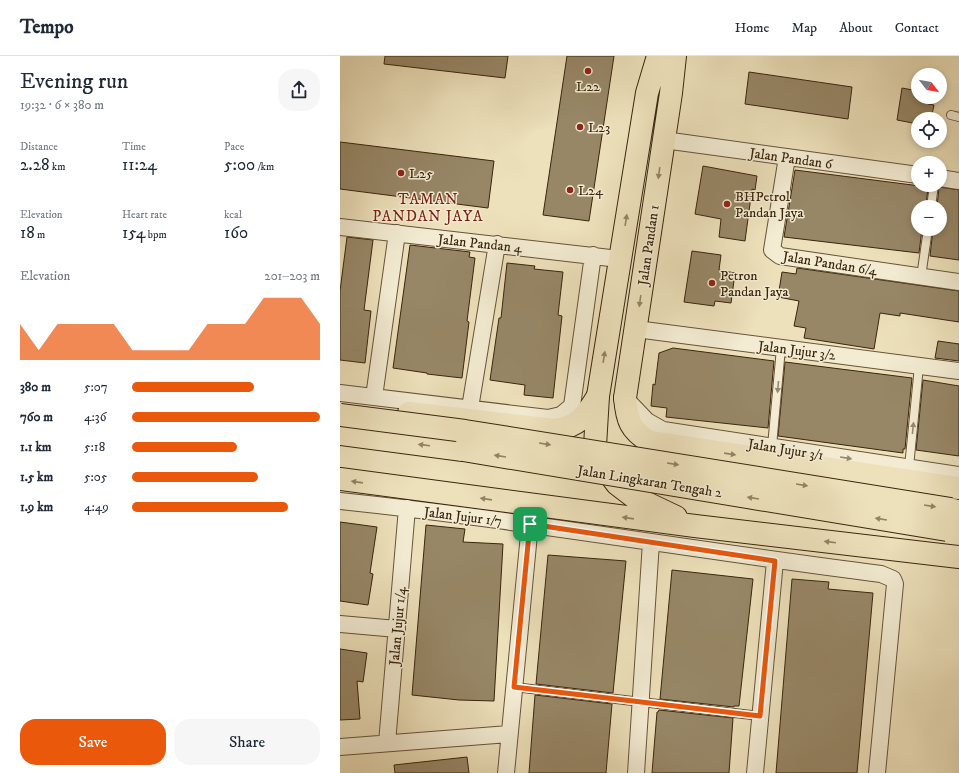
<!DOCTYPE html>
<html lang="en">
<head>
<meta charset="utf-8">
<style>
  body { margin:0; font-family:"IM FELL DW Pica",serif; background:#f6f6f7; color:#1f2937; height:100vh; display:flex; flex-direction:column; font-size:15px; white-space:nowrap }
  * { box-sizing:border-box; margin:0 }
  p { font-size:13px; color:#747a83 }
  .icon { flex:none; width:22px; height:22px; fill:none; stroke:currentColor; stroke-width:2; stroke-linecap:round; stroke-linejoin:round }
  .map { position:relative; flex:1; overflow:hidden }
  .details { display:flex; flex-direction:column; background:#fff; width:340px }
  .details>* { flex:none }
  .needle { width:26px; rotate:121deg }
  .controls { position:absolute; left:571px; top:12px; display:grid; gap:8px }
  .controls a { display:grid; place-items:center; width:36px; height:36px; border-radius:50%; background:#fff; box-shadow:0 2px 6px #0003; font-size:20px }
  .pin { position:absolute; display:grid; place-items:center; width:34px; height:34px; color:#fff; margin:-17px; border-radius:8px; box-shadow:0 2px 6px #0006 }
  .round { display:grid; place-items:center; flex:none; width:42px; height:42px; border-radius:16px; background:#f6f6f7 }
  .summary { display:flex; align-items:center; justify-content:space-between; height:68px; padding:0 20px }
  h1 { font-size:22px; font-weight:600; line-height:30px }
  .metrics { display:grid; grid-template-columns:repeat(3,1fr); gap:6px; height:68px; padding:4px 20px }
  .metrics div { display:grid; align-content:center }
  .metrics b { font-size:17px; font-weight:600 }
  .metrics small { font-size:11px; font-weight:400 }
  .metrics p { font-size:11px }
  .chart { height:112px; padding:8px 20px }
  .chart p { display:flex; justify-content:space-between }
  .chart svg { width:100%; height:72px; margin-top:4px; fill:#ea580c; opacity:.7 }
  .button { display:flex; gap:8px; margin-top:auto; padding:8px 20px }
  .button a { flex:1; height:46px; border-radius:16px; background:#ea580c; color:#fff; font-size:16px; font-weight:600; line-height:46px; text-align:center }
  .button a+a { background:#f6f6f7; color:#1f2937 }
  ul { padding:0 20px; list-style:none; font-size:13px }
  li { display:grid; grid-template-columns:64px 48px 1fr; align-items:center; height:30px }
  li i { height:10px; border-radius:5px; background:#ea580c }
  header { display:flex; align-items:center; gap:24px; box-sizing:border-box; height:56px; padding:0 20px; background:#fff; border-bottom:1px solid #e0e1e3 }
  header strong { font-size:19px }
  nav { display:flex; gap:22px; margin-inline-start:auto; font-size:14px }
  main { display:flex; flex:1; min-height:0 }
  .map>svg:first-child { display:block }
  .building { fill:#978767; stroke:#39250d }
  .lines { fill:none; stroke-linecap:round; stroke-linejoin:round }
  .service-casing { stroke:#665438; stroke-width:10 }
  .minor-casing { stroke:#665438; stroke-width:18 }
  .trunk-casing { stroke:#39250d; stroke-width:24 }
  .motorway-casing { stroke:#39250d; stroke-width:24 }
  .service { stroke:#f3ecd3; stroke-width:8 }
  .minor { stroke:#f3ecd3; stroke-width:16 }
  .trunk { stroke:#ede1bb; stroke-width:22 }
  .motorway { stroke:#ede1bb; stroke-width:22 }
  .trunk-bridge-casing { stroke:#39250d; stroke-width:24; stroke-linecap:butt }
  .trunk-bridge { stroke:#ede1bb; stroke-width:22 }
  .oneway { fill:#938364 }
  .oneway2 { fill:#968870 }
  .route-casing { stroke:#fff; stroke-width:8 }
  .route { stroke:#ea580c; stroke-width:5 }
  .poi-dot { fill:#8f2418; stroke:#f3ecd3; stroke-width:1.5 }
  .labels { text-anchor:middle; stroke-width:3; stroke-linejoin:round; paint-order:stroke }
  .poi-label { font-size:14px; fill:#39250d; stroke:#f3ecd3; text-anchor:start }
  .street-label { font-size:14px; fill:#39250d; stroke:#f3ecd3 }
  .neighbourhood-label { font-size:15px; letter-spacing:1px; fill:#7a1f14; stroke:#f3ecd3 }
</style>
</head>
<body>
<header>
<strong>Tempo</strong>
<nav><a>Home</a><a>Map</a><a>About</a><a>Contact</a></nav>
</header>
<main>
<section class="details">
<div class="summary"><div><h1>Evening run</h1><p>19:32 · 6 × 380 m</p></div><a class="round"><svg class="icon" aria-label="share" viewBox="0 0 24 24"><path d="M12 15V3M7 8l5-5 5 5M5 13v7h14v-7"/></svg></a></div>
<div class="metrics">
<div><p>Distance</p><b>2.28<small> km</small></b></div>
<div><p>Time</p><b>11:24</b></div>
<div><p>Pace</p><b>5:00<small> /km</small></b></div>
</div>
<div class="metrics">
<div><p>Elevation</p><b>18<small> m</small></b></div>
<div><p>Heart rate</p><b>154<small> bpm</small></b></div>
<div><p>kcal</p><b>160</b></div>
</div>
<div class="chart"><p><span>Elevation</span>201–203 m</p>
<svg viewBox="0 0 160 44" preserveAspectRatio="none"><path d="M0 44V22L10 38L20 22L30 22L40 22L50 22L60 38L70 38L80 38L90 38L100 22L110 22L120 22L130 6L140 6L150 6L160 22V44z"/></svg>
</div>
<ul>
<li><b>380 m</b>5:07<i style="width:65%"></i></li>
<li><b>760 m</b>4:36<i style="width:100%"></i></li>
<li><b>1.1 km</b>5:18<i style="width:56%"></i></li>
<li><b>1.5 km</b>5:05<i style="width:67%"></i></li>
<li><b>1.9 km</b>4:49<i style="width:83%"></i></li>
</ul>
<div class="button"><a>Save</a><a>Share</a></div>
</section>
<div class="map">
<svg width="619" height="717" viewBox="0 0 619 717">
  <rect width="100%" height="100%" fill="#ede1bb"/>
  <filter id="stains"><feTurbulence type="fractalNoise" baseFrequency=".005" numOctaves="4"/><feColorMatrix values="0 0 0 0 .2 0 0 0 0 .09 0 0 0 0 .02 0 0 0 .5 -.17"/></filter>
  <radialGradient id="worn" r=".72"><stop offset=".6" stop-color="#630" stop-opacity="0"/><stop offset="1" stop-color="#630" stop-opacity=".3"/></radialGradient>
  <path class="building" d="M45 0H168L165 22 44 8Z
    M227 0H274L249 165 203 159Z
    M409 16 512 31 508 63 405 48Z
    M562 32 578 35V41H589L588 48 594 49 591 63H578V68L557 64Z
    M0 86 154 105 148 152 0 133Z
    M363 110 417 120 415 134 412 133 405 185 379 181 381 163 355 158Z
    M455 114 588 131 586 151H578V173H582L579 197 444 181Z
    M599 131 619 134V204L590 200 593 173H600V151H597Z
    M7 181 33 184 24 254 31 255 25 307 0 304V235Z
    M70 189 130 196 129 201 135 202 127 265 129 266 122 322 87 318V317L53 312Z
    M352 195 381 199 379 214 395 217 391 247 375 245 374 250 344 246Z
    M167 207 195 210 194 213 223 216 218 259 222 260 213 342 184 339 185 329 150 324 159 262H161Z
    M457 212 619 235V266L560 257V260L540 257 534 293 464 282 466 272 454 270 459 245 438 241 442 216 456 218Z
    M598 285 619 288V305L595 302Z
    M333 292 434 305 428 372 326 361 327 352 311 350 313 328 315 329 319 297Z
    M445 306 572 322 565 393H563V397L438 380Z
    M583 324 619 330V400L576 394Z
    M0 466 37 471 30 517 33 518 28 549 0 545Z
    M86 469 125 473 123 486 163 488 154 645 119 644 72 639Z
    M208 499 286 505 273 637 196 628Z
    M332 514 413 523 399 650H394V651L320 643Z
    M452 523 489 526 488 533 533 537 517 717H436Z
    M0 593 27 597 23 626 17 625 20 663 0 664Z
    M195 639 272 648 266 717H189Z
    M319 654 393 662 389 717H312L317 656H318Z
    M127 701 129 717H55L54 709Z"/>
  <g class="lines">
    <g class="service-casing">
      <path id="service" d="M611 59 619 61
        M591 151 594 129
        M581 221 588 173
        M432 390 441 292
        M569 411 579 310
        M174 631 420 660"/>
    </g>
    <g class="minor-casing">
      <path id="minor" d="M324 84 578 119
        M447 101 432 194 440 200 619 226
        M600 122 619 125
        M0 171 279 203
        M296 273 619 315
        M0 337 208 362 221 359 232 350 253 199
        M34 341 57 177
        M285 342 307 365 323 374 619 419
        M130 352 157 188
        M0 445C181 464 360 495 541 518L553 523 555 528 537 717
        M0 568 57 573
        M47 687 67 452
        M0 691 169 678
        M166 717 190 468
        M296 717 311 486
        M415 717 435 505"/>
    </g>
    <g class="trunk-casing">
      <path id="trunk" d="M258 340 255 390 265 412 277 428 294 441 336 461
        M285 342C287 364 290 374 310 386L619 432
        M69 357 215 374C239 370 246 360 258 340
        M0 378 123 394
        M0 423 355 470 619 501"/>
    </g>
    <g class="motorway-casing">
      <path id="motorway" d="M258 340 307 37 318 0
        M285 342 331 37 335 0"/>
    </g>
    <use href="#service" class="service"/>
    <use href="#minor" class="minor"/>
    <use href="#trunk" class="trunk"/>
    <use href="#motorway" class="motorway"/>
    <g class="trunk-bridge-casing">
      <path id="trunk-bridge" d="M0 359 125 375 611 453
        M123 394 607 474"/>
    </g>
    <use href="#trunk-bridge" class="trunk-bridge"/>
  </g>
  <defs><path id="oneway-solid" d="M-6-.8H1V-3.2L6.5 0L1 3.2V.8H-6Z"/></defs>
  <g class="oneway">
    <use href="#oneway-solid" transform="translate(319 117) rotate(98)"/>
    <use href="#oneway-solid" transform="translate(286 164) rotate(-81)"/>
    <use href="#oneway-solid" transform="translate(300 245) rotate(98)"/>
    <use href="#oneway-solid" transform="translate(264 301) rotate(-81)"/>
    <use href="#oneway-solid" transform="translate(205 388) rotate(9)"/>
    <use href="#oneway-solid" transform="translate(84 389) rotate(-173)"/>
    <use href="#oneway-solid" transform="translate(390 398) rotate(8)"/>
    <use href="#oneway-solid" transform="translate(160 400) rotate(-171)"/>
    <use href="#oneway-solid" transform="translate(333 408) rotate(9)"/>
    <use href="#oneway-solid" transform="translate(17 426) rotate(-172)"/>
    <use href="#oneway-solid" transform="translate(462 429) rotate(9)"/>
    <use href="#oneway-solid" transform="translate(413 442) rotate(-171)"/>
    <use href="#oneway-solid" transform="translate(146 443) rotate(-172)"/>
    <use href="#oneway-solid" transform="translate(590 450) rotate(9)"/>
    <use href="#oneway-solid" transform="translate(288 462) rotate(-172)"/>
    <use href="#oneway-solid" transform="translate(541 463) rotate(-171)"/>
    <use href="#oneway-solid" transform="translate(490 486) rotate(-173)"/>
  </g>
  <g class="oneway2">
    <use href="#oneway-solid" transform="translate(438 331) rotate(95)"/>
    <use href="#oneway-solid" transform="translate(573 372) rotate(-84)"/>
    <use href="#oneway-solid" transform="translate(506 402) rotate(9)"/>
  </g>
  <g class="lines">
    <g class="route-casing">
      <path id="route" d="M190 468 435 505 420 660 174 631Z"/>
    </g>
    <use href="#route" class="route"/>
  </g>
  <g class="poi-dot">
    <circle cx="248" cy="15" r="4"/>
    <circle cx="240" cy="71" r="4"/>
    <circle cx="61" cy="117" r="4"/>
    <circle cx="230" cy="134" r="4"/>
    <circle cx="387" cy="148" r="4"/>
    <circle cx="372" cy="227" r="4"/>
  </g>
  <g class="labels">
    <g class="poi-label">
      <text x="248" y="35" text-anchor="middle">L22</text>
      <text x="248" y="76">L23</text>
      <text x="69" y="122">L25</text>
      <text x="238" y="139">L24</text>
      <text x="395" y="145">BHPetrol<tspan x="395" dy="16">Pandan Jaya</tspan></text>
      <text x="380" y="224">Petron<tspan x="380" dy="16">Pandan Jaya</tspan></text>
    </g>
    <g class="street-label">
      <text transform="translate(451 102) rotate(8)" y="5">Jalan Pandan 6</text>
      <text transform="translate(140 187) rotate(6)" y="5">Jalan Pandan 4</text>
      <text transform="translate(308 189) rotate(-82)" y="5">Jalan Pandan 1</text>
      <text transform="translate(490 207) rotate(9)" y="5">Jalan Pandan 6/4</text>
      <text transform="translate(457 294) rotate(7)" y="5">Jalan Jujur 3/2</text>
      <text transform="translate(446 393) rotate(9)" y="5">Jalan Jujur 3/1</text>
      <text transform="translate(310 425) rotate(9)" y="5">Jalan Lingkaran Tengah 2</text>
      <text transform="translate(123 460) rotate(7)" y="5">Jalan Jujur 1/7</text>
      <text transform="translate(57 570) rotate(-85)" y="5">Jalan Jujur 1/4</text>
    </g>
    <g class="neighbourhood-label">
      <text x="88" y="148">TAMAN<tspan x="88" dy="17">PANDAN JAYA</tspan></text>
    </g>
  </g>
  <rect width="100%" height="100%" filter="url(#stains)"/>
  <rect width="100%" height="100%" fill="url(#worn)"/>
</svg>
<div class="controls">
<a><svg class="needle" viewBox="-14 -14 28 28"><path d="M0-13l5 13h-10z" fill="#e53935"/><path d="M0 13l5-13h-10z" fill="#747a83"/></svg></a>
<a><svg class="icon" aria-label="locate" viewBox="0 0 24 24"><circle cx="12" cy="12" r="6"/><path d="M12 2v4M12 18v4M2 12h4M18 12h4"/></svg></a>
<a>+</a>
<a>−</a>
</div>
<div class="pin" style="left:190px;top:468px;background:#1e9e55"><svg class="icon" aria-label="arrive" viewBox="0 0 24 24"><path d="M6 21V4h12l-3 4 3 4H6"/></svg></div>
</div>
</main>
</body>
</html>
